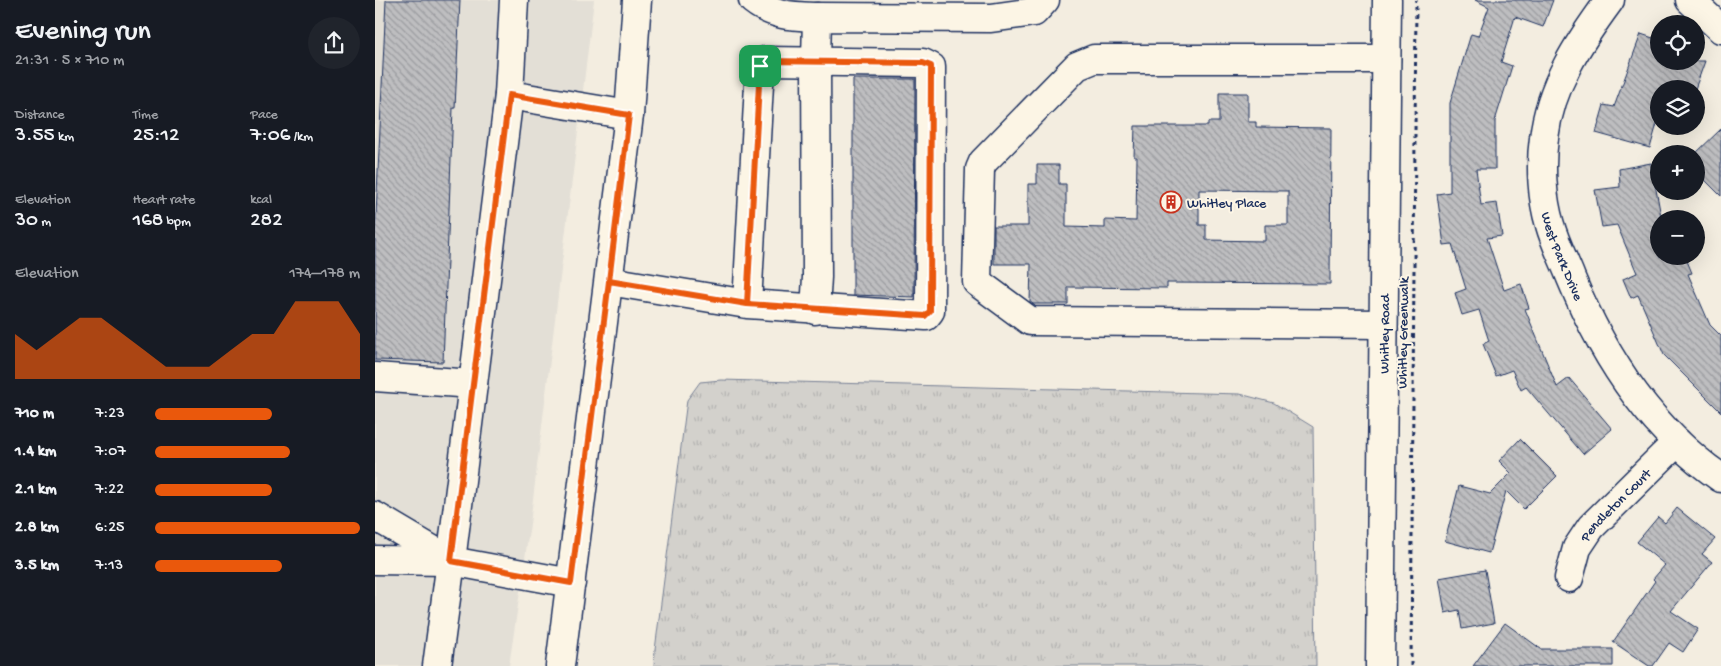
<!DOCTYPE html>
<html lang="en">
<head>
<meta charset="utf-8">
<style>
  body { margin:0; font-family:"Gochi Hand",sans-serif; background:#20242c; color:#f1f3f6; height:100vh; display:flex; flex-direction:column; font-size:19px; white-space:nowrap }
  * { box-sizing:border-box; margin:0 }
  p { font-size:16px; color:#9ea1a6 }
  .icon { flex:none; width:28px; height:28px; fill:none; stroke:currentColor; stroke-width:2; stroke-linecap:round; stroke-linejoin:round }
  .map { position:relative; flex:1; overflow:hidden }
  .drawer { display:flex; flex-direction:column; background:#171b24; width:375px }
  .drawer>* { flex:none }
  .controls { position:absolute; left:1275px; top:15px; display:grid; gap:10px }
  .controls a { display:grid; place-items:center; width:55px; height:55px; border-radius:50%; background:#171b24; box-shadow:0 5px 20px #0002; font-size:25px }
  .pin { position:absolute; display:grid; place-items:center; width:42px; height:42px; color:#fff; margin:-21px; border-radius:10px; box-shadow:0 2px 8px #0006 }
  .round { display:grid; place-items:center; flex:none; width:52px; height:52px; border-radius:26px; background:#20242c }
  .overview { display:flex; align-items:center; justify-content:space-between; height:85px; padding:0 15px }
  h1 { font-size:28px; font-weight:600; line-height:38px }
  .figures { display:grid; grid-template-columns:repeat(3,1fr); gap:8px; height:85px; padding:5px 15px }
  .figures div { display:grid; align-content:center }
  .figures b { font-size:21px; font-weight:600 }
  .figures small { font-size:14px; font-weight:400 }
  .figures p { font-size:14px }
  .chart { height:140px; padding:10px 15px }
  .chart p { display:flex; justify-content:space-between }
  .chart svg { width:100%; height:90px; margin-top:5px; fill:#ea580c; opacity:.7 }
  ul { padding:0 15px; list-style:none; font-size:16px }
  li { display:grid; grid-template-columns:80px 60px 1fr; align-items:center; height:38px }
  li i { height:12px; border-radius:6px; background:#ea580c }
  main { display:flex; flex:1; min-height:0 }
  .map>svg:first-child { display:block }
  .built { fill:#e3dfd6 }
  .grass { fill:url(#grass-tufts); stroke:#778095 }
  .building { fill:url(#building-back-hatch); stroke:#1b2f5e; fill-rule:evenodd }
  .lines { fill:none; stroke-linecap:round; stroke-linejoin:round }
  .minor-casing { stroke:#1b2f5e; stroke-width:31 }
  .major-casing { stroke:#1b2f5e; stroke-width:31 }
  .path { stroke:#1b2f5e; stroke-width:3; stroke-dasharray:4 4; stroke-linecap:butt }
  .minor { stroke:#fcf5e5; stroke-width:28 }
  .major { stroke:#fcf5e5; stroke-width:28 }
  .route-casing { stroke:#fff; stroke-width:10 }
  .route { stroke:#ea580c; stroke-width:6 }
  .labels { text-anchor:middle; stroke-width:4; stroke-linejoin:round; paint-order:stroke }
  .poi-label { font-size:14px; fill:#1b2f5e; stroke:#fcf5e5; text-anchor:start }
  .street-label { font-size:14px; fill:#1b2f5e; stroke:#fcf5e5 }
</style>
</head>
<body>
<main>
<section class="drawer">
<div class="overview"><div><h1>Evening run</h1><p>21:31 · 5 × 710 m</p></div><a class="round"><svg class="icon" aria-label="share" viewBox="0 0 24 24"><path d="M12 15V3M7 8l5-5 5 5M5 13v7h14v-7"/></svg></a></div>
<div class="figures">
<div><p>Distance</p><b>3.55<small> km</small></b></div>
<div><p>Time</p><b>25:12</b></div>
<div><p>Pace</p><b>7:06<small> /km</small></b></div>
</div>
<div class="figures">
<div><p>Elevation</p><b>30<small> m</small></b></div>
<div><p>Heart rate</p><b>168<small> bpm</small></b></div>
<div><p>kcal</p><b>282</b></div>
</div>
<div class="chart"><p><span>Elevation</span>174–178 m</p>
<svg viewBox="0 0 160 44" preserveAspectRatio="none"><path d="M0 44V22L10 30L20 22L30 14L40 14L50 22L60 30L70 38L80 38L90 38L100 30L110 22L120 22L130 6L140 6L150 6L160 22V44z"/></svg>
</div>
<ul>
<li><b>710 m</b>7:23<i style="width:57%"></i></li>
<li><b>1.4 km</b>7:07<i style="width:66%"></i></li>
<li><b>2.1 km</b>7:22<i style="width:57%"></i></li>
<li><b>2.8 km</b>6:25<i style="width:100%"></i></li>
<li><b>3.5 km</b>7:13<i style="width:62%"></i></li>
</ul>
</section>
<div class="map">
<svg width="1346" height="666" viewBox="0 0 1346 666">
  <defs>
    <pattern id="grass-tufts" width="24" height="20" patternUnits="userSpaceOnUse" patternTransform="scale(1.25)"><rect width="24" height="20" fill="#d3d1cc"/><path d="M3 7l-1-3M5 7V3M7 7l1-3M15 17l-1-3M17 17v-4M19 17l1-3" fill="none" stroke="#b5b4b2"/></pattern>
    <pattern id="building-back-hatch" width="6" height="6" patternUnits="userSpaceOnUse" patternTransform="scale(1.25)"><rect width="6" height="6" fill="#bebec0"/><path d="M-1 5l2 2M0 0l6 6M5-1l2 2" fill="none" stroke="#9a9b9f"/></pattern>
  </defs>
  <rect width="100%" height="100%" fill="#f3ede0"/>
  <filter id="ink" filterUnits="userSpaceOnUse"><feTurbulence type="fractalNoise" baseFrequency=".02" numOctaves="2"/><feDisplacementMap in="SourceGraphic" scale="10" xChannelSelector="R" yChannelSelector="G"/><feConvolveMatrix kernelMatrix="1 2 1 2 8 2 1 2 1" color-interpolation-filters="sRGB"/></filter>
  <g filter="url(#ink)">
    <path class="built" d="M0 0H219L155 524 134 666H0Z"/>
    <path class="grass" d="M346 380 865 394 899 403 938 427 941 666H279L280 650 312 400 325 382Z"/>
    <path class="building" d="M11 0H85L80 108H78L68 362 0 360V236Z
      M1100 0H1178L1168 27 1140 17 1126 62 1137 66 1120 121V169H1101L1106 205 1122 203 1127 236 1112 238 1129 290 1146 284 1154 308 1150 309 1182 387 1194 378 1237 429 1208 454 1151 387 1146 390 1137 370 1121 376 1108 344 1114 341 1104 310 1087 315 1080 293 1091 289 1077 244 1069 245 1062 194 1075 192V103L1096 34 1103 36 1114 7Z
      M1266 34 1284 40V61H1330L1320 89 1301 83 1298 89H1284V117L1275 148 1221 133 1229 105 1239 107Z
      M478 79H540L539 297 478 295Z
      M844 93H873V122H881V127L956 128 955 284 792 283V288L693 287V304H658L655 302 656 264H619V226H653V184H662V165H684V184H691V227L730 228V220L761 221 762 157H759L760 126H833V122H844ZM824 190 913 191V225H890V241L831 240V225H824Z
      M1346 129V196L1321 171 1320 154Z
      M1276 163 1286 216 1284 217V256H1310L1317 273 1313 274 1335 325 1346 336V412L1289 355 1263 295 1256 298 1248 279 1262 273 1242 225 1227 227 1220 190 1245 187 1244 169Z
      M1145 439 1182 476 1149 509 1131 491 1114 553 1070 541 1084 486 1115 494 1136 473 1124 461Z
      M1302 508 1340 539 1327 554 1337 562 1296 611 1323 629 1308 652 1294 643 1278 666H1274L1238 642 1280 581 1278 579 1290 565 1262 542 1283 517 1290 523Z
      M1110 570 1119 623 1087 629 1084 610 1070 613 1064 578Z
      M1130 623 1166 649H1238V666H1098Z"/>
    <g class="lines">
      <g class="minor-casing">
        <g id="minor">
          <path d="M139 0 134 95 254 115"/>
          <path d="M378 0C398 16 417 16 442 17"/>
          <path id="s1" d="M1235 0C1204 42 1175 85 1169 138 1165 166 1167 199 1175 225 1180 243 1189 260 1196 278 1228 356 1275 429 1346 478"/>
          <path d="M1315 0 1346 29"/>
          <path d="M134 95 76 561 196 583"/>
          <path d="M234 281 372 304 551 316 555 311 556 67 548 63 390 61 385 66 372 304"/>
          <path d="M440 310 442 277 441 61 442 17 616 18 659 12 670 0"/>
          <path d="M1008 324 655 321 602 282 605 169 608 162 702 66 719 59H1011"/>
          <path d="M0 377 98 384"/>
          <path d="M0 516 76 561"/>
          <path d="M0 560 74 561"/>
          <path id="s2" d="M1194 578 1202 548 1216 527 1302 442"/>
          <path d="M62 666 76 561"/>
          <path id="s3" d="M1005 666 1012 0"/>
        </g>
      </g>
      <g class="major-casing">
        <path id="major" d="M185 666 254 115 262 0"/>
      </g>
      <path class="path" d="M1036 666 1041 0"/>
      <use href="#minor" class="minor"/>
      <use href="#major" class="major"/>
    </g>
  </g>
  <g class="lines" filter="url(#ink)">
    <g class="route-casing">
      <path id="route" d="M385 66 372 304 234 281 196 583 76 561 134 95 254 115 234 281 372 304 550 316 555 311 556 66 548 63 390 61 385 66"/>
    </g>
    <use href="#route" class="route"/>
  </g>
  <defs>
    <g id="building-ring" transform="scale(1.125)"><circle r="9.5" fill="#fcf5e5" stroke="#c8321e" stroke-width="1.5"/><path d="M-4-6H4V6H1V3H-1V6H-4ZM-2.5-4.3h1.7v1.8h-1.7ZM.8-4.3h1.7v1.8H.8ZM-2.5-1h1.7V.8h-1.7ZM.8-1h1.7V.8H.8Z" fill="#c8321e"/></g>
  </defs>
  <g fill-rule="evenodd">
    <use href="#building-ring" x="796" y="202"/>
  </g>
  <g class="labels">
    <g class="poi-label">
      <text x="812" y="207">Whitley Place</text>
    </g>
    <g class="street-label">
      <text dy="5" stroke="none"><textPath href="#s1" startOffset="276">West Park Drive</textPath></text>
      <text dy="5" stroke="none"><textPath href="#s3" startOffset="332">Whitley Road</textPath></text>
      <text transform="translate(1027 333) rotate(-89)" y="5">Whitley Greenwalk</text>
      <text dy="5" stroke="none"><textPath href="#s2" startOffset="89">Pendleton Court</textPath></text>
    </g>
  </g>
</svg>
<div class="controls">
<a><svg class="icon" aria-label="locate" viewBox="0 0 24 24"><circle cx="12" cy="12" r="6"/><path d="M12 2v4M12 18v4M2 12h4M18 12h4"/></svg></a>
<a><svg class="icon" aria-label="layers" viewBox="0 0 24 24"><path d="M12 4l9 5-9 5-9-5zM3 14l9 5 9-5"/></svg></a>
<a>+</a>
<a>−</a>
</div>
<div class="pin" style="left:385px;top:66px;background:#1e9e55"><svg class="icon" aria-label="arrive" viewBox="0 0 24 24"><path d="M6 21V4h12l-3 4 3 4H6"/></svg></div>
</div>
</main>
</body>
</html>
